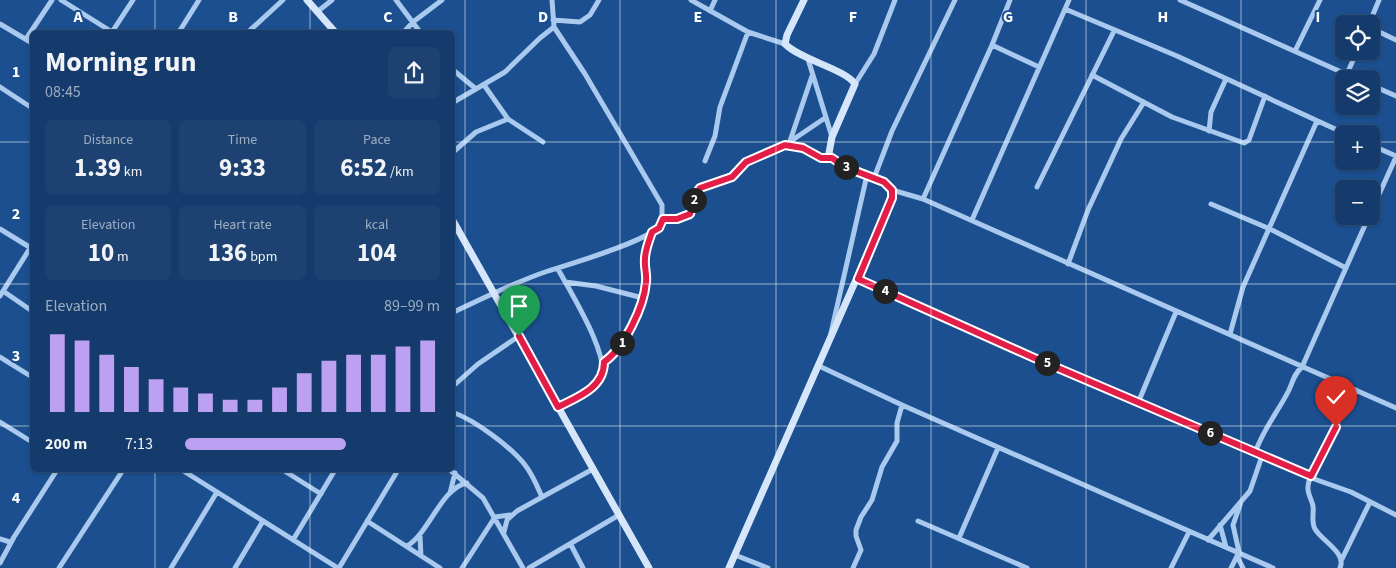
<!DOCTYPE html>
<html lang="en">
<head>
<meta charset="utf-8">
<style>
  body { margin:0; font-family:"Source Sans 3",sans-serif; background:#1d4271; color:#f1f3f6; height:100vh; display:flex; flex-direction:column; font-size:19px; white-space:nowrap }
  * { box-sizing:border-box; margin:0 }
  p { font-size:16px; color:#9dadc1 }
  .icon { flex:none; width:28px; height:28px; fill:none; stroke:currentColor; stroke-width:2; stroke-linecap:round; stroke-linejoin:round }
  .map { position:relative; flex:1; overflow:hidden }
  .side { position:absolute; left:30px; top:30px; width:425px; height:442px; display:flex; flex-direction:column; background:#143b6b; border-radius:8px; box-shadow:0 1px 4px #0004,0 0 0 1px #33557e }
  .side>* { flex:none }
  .controls { position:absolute; left:1335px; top:15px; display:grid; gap:10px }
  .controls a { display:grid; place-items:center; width:45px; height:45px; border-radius:8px; background:#143b6b; box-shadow:0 1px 4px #0004,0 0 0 1px #33557e; font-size:25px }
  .pin { position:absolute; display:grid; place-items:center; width:42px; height:42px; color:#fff; margin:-51px -21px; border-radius:50% 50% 50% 0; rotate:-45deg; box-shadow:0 0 5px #0007 }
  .pin .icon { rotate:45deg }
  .km { position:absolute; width:25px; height:25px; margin:-12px; border-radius:50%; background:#222; color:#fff; font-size:14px; line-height:25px; text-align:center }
  .round { display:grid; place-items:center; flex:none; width:52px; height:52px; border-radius:8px; background:#1d4271 }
  .head { display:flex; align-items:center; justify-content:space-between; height:85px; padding:0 15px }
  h1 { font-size:28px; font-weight:700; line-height:38px }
  .stats { display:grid; grid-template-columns:repeat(3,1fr); gap:8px; height:85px; padding:5px 15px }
  .stats div { display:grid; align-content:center; border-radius:8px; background:#1d4271; text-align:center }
  .stats b { font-size:25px; font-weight:700 }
  .stats small { font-size:14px; font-weight:400 }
  .stats p { font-size:14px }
  .chart { height:140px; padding:10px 15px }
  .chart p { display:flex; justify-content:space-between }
  .chart svg { width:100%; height:90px; margin-top:5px; stroke:#bca0f2; stroke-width:6 }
  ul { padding:0 15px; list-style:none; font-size:16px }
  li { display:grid; grid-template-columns:80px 60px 1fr; align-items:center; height:38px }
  li i { height:12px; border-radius:6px; background:#bca0f2 }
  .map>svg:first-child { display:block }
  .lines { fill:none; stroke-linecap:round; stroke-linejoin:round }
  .street { stroke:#a9c9ee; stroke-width:5 }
  .secondary { stroke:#d6e6fa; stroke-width:7 }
  .route-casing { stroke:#fff; stroke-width:10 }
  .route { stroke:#e11d48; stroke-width:6 }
  .grid { fill:none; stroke:#fff; stroke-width:1; stroke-opacity:0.55 }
  .grid-label { font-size:16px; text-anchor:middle; font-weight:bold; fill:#fff; stroke:#1b4f8f; stroke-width:4; stroke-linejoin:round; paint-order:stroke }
</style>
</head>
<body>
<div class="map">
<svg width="1396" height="568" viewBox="0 0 1396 568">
  <rect width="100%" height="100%" fill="#1b4f8f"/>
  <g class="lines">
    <path class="street" d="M61 0 112 32
      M396 0 420 32
      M691 0 748 32 785 44
      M1180 0 1357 79
      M1065 9 1177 56 1346 134
      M710 11 715 0
      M317 12 332 0
      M553 20 580 22 590 15 599 0
      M0 24 32 43
      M1369 24 1379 0
      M1371 28 1396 40
      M112 32 133 0
      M179 32 199 0
      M248 32 283 0
      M404 32 413 22 442 0
      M26 39 52 0
      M992 45 1039 67
      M1295 51 1320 0
      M808 59 832 137
      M452 69 476 89
      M1347 74 1357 51
      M1092 75 1172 117 1244 143 1249 140 1265 96
      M855 84 874 54 895 0
      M484 85 508 119 543 142
      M1371 85 1396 96
      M0 87 32 108
      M452 103 505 72 540 38 554 27
      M1209 131 1211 112 1226 79
      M790 141 812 76
      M785 145 808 150 821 158 832 159
      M1371 145 1396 156
      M452 153 476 132 508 119
      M705 161 715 136 720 107 748 32
      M874 178 892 131 955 0
      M1037 187 1114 31
      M892 190 923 199 1396 408
      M923 199 992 45 1010 0
      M1211 204 1270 229 1346 268
      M1371 212 1396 157
      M663 219 685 218 690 214 695 195 700 188 732 177 746 162 785 145 825 118
      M972 220 1069 0
      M0 229 31 248
      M1068 264 1088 210 1121 139 1144 102
      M858 279 995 341 1317 480 1351 492 1396 515
      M565 282 596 286 643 298
      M3 291 32 311
      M0 296 32 245
      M452 313C483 298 515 282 548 271 570 264 650 241 662 224V205L585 74 554 27 552 0
      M831 333 867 175
      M1230 334 1243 287 1317 121
      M0 357 32 377
      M604 362C624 348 644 307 646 282 647 274 644 266 645 259 645 250 649 241 652 232
      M819 366 902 405 1273 568
      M452 387 478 364 519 336
      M1138 403 1176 312
      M558 407C571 400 591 393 600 381 614 361 569 290 558 269
      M452 412C475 420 511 447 525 465 533 475 537 486 542 497
      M0 422 32 442
      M1255 453C1263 429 1278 412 1289 390 1293 381 1294 374 1302 367L1369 216
      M182 470 338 568
      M283 470 321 494
      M450 470 483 498 523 568
      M450 493 455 473
      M367 521 440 568
      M918 521 1027 568
      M1220 525 1226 547
      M504 532 507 520 517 511 593 469
      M420 536 421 556
      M959 538 998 448
      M0 539 10 542
      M293 540 335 470
      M1208 540 1250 491 1262 456
      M571 545 583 568
      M407 546C430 532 441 488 467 483
      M735 555 768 568
      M1237 556 1243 568
      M1342 559 1370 502
      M0 563 14 537 57 470
      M59 568 123 470
      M171 568 217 492
      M235 568 263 521
      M339 568 398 470
      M462 568 495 517 510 515
      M529 568 619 515
      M853 568 861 550 856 536V530L861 517 872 500 882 467 897 441V423L902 405
      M1171 568 1189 532
      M1231 568 1239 552 1233 525 1241 502
      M1340 568C1347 553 1322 541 1315 529 1311 522 1314 513 1313 506 1312 500 1307 493 1308 487 1309 466 1345 411 1356 390"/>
    <path class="secondary" d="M307 0 335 32
      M452 219 649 568
      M729 568 892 198C893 171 840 175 829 153L832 137 855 84C845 69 801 60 785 44L787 35 804 0"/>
  </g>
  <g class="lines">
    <g class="route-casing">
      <path id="route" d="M519 336 558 407C578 397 604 388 604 362 624 348 644 307 646 282 647 274 644 266 645 259 645 250 649 241 652 232L659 228 663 219H677L690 214 695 195 700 188 732 177 746 162 785 145 803 148 821 158H832L845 167 884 182 892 190V198L858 279 1032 357 1311 476 1336 427"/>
    </g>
    <use href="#route" class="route"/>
  </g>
  <path class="grid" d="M155 0V32M310 0V32M465 0V568M620 0V568M776 0V568M931 0V568M1086 0V568M1241 0V568M0 142H32M452 142H1344M1371 142H1396M0 284H32M452 284H1396M0 426H32M452 426H1396M155 470V568M310 470V568"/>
  <g class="grid-label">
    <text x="78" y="22">A</text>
    <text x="233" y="22">B</text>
    <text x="388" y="22">C</text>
    <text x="543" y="22">D</text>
    <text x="698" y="22">E</text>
    <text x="853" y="22">F</text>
    <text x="1008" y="22">G</text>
    <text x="1163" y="22">H</text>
    <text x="1318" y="22">I</text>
    <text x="16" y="77">1</text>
    <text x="16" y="219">2</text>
    <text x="16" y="361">3</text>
    <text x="16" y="503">4</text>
  </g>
</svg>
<div class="controls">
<a><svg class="icon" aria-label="locate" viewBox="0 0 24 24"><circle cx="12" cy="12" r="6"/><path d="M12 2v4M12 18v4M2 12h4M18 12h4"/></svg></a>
<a><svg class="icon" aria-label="layers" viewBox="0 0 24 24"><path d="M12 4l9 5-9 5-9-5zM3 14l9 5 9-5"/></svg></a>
<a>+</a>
<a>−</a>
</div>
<div class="pin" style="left:519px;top:336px;background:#1e9e55"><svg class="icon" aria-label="arrive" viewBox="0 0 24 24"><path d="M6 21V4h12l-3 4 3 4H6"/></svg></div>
<div class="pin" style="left:1336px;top:427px;background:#d93025"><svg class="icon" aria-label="check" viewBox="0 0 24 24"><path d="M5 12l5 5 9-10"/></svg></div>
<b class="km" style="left:622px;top:343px">1</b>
<b class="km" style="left:694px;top:200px">2</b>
<b class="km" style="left:846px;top:167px">3</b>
<b class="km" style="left:885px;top:291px">4</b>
<b class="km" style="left:1047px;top:363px">5</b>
<b class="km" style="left:1210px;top:433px">6</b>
<section class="side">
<div class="head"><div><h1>Morning run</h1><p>08:45</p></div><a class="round"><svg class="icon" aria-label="share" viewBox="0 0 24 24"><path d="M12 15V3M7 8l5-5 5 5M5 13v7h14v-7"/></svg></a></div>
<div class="stats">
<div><p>Distance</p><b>1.39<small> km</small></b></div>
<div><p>Time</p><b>9:33</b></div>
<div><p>Pace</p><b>6:52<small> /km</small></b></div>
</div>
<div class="stats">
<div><p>Elevation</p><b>10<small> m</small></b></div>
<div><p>Heart rate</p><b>136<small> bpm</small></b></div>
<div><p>kcal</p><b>104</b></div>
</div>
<div class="chart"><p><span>Elevation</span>89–99 m</p>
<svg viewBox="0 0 160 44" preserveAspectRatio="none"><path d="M5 44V6M15 44V9M25 44V16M35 44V22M45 44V28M55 44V32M65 44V35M75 44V38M85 44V38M95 44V32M105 44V25M115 44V19M125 44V16M135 44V16M145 44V12M155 44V9"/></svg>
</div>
<ul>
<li><b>200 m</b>7:13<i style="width:63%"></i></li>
</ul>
</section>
</div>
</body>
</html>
